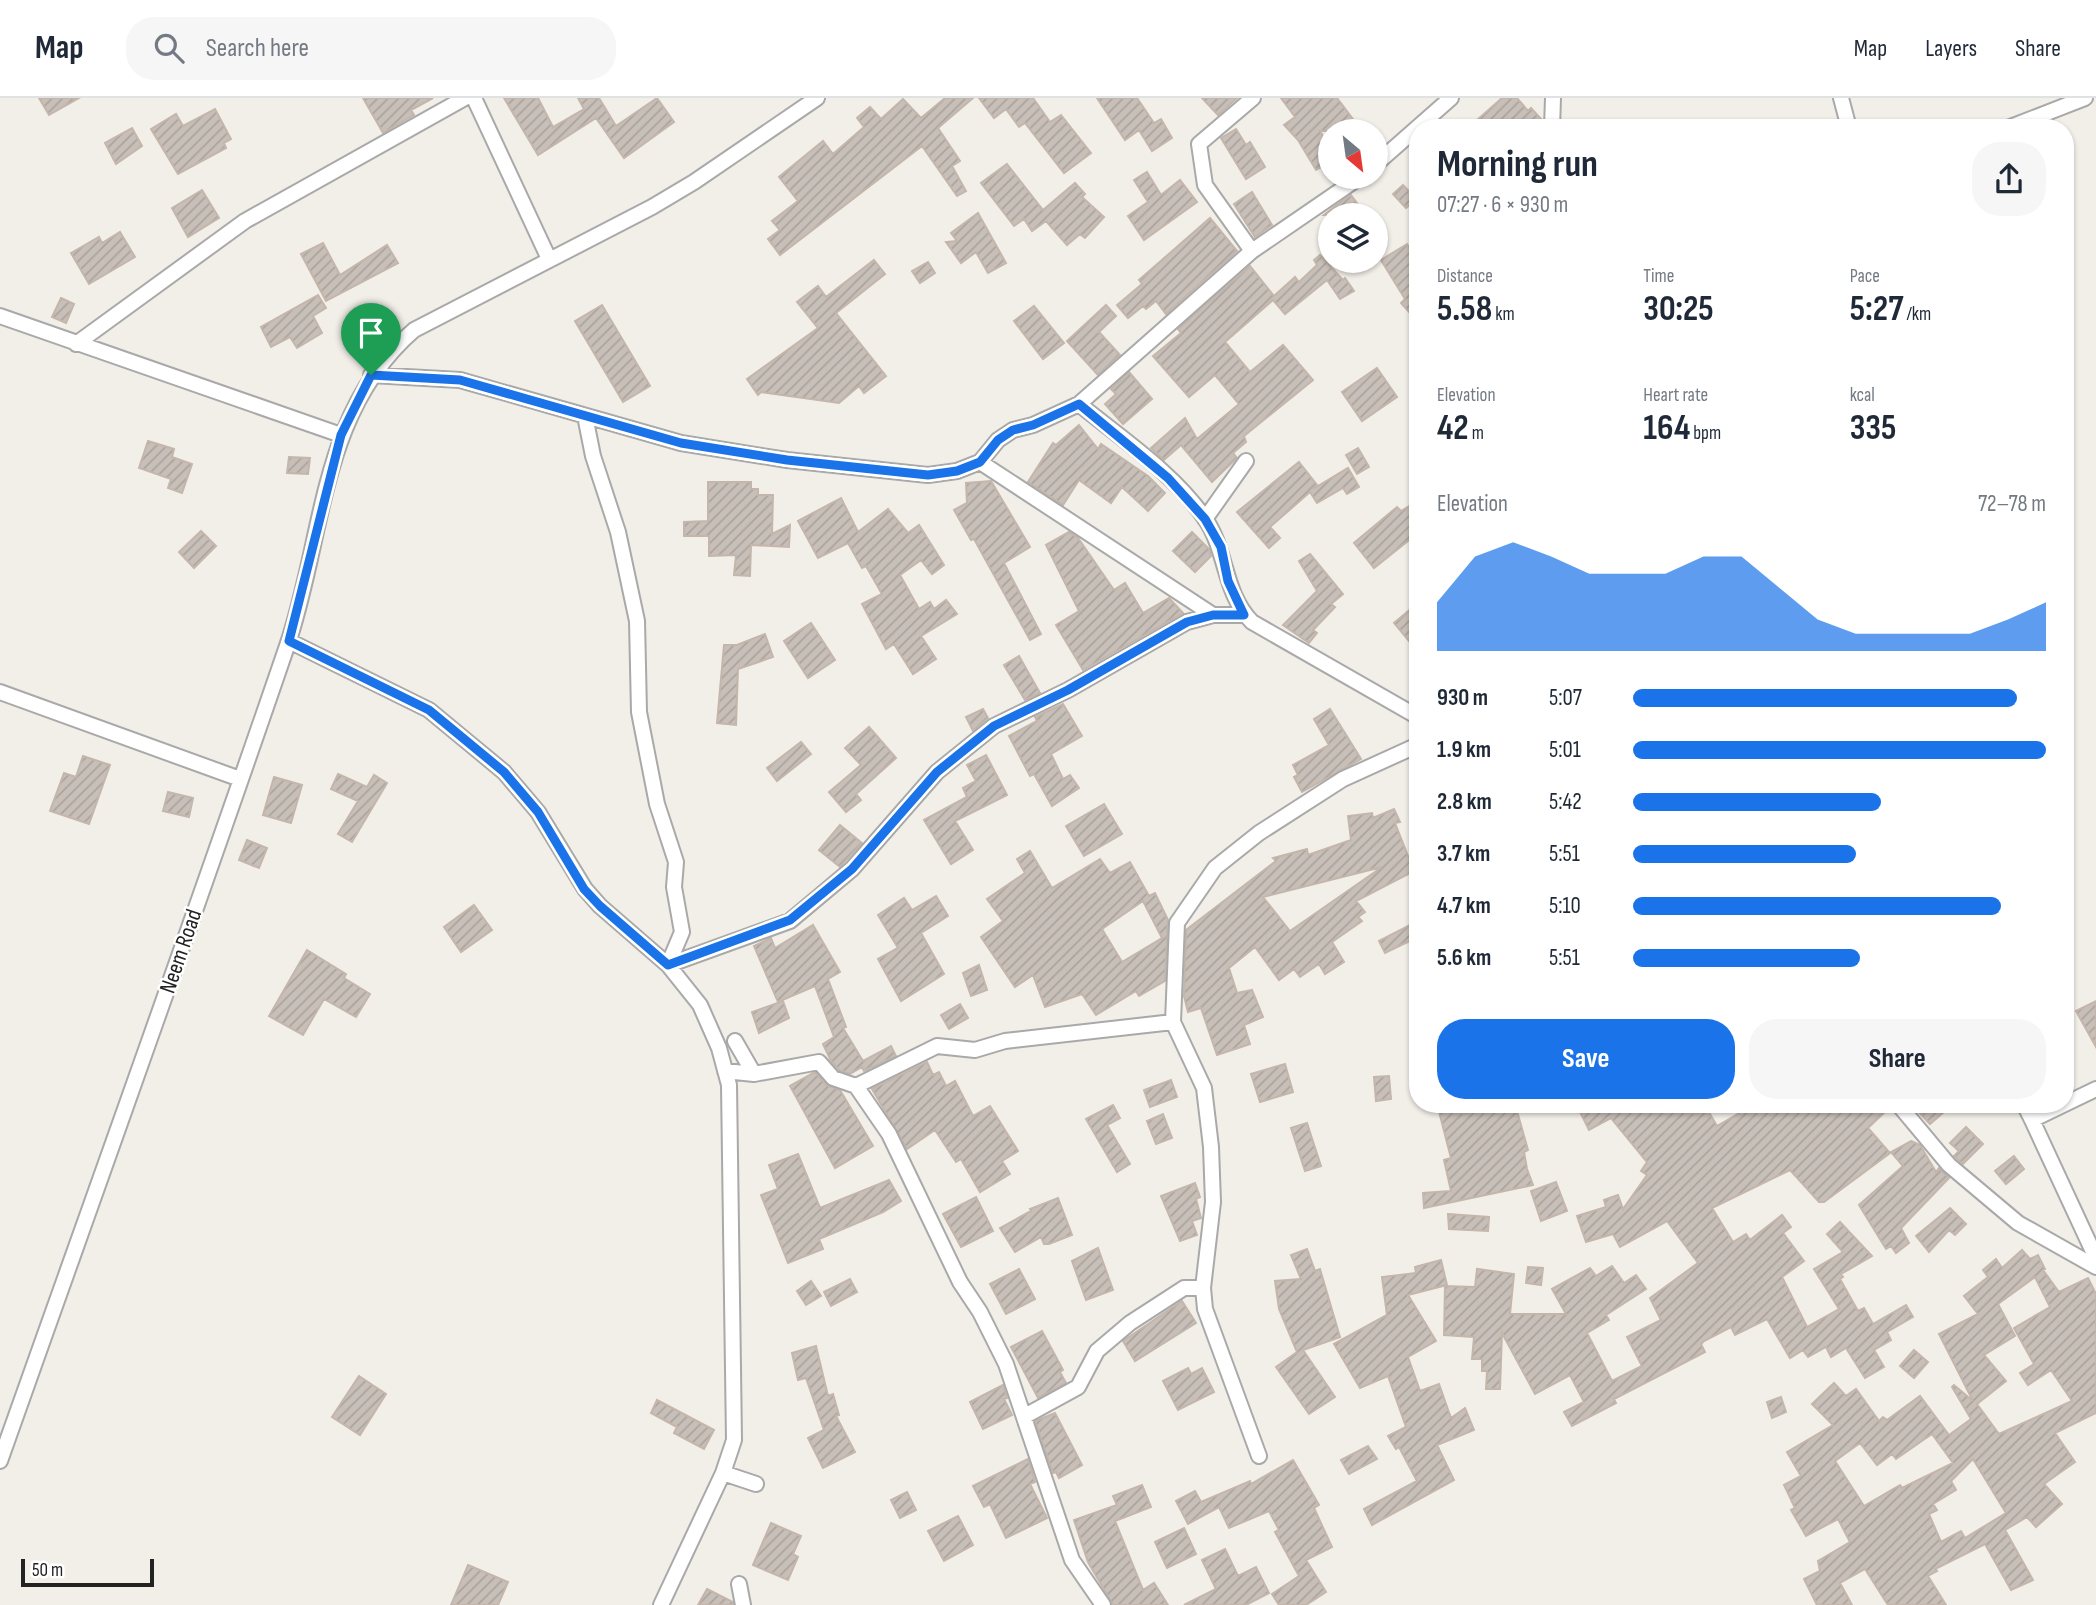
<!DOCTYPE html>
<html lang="en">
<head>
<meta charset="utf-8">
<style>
  body { margin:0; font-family:"Sofia Sans Condensed",sans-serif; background:#f6f6f7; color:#1f2937; height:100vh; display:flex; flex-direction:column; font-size:26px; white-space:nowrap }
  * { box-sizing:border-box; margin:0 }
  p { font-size:23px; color:#747a83 }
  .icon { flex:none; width:38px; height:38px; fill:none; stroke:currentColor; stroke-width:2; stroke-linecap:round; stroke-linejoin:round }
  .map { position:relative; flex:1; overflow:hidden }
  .drawer { position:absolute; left:1409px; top:21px; width:665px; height:994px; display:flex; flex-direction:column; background:#fff; border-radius:28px; box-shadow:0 2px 5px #0004 }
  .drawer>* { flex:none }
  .needle { width:46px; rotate:151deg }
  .buttons { position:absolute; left:1318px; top:21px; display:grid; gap:14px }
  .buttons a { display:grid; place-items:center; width:70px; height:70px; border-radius:50%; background:#fff; box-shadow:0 2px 5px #0004; font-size:35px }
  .scale { position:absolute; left:21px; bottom:18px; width:133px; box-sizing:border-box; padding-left:7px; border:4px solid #222; border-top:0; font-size:19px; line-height:24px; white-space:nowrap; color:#222; -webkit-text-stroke:5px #fff; paint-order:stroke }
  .pin { position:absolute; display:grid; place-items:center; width:60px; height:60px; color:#fff; margin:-72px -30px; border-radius:50% 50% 50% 0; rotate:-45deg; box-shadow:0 0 7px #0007 }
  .pin .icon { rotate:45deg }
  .round { display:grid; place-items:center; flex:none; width:74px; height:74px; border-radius:28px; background:#f6f6f7 }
  .head { display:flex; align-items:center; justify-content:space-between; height:119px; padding:0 28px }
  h1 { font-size:38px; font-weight:700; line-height:52px }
  .figures { display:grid; grid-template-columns:repeat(3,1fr); gap:10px; height:119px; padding:7px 28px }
  .figures div { display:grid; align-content:center }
  .figures b { font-size:35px; font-weight:700 }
  .figures small { font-size:19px; font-weight:400 }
  .figures p { font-size:19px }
  .chart { height:196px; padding:14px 28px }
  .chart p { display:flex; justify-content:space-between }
  .chart svg { width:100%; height:126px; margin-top:7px; fill:#1a73e8; opacity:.7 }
  .button { display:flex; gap:14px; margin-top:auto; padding:14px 28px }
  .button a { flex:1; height:80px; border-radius:28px; background:#1a73e8; color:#fff; font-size:28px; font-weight:700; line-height:80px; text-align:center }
  .button a+a { background:#f6f6f7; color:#1f2937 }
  ul { padding:0 28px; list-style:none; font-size:23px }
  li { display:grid; grid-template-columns:112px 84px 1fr; align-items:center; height:52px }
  li i { height:18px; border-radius:9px; background:#1a73e8 }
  header { display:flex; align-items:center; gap:42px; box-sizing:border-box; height:98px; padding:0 35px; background:#fff; border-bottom:2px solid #e0e1e3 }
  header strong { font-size:33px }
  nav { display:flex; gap:38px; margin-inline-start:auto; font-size:24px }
  .search { width:490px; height:63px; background:#f6f6f7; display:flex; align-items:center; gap:18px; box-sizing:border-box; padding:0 24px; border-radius:28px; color:#747a83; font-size:26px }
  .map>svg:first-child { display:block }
  .building { fill:url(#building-hatch); stroke:#c4b6ab; stroke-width:2; fill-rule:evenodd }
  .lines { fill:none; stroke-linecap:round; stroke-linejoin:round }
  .minor-casing { stroke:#a9a9a9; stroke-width:18 }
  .minor { stroke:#fff; stroke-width:14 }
  .route-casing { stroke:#fff; stroke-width:14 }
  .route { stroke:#1a73e8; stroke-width:9 }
  .labels { text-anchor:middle; stroke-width:5; stroke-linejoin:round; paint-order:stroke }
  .street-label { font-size:23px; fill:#222; stroke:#fff }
</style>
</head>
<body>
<header>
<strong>Map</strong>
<div class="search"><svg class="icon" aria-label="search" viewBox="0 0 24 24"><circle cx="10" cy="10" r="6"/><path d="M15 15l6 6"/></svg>Search here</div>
<nav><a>Map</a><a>Layers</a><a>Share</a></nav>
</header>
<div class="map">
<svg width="2096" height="1507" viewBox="0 0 2096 1507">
  <defs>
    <pattern id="building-hatch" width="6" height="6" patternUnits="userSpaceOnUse" patternTransform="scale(1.75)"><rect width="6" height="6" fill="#c7bfb8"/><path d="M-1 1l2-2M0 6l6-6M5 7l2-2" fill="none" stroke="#aba49e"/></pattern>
  </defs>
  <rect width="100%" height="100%" fill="#f2efe9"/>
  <path class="building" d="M39 0H79L49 17Z
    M363 0H433L411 12 414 17 383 35Z
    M504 0H538L553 29 584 11 578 0H599L616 28 657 0 674 24 624 60 596 20 538 57Z
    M945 0H973L938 30 960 63 952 68 966 93 957 98 922 48 780 157 768 141 780 132 772 123 798 103 779 79 823 43 833 56 864 29 857 20 870 9 881 21 903 1 921 20Z
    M979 0H1033L1050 24 1061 17 1091 55 1064 75 1025 25 1019 29 1006 11 994 20Z
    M1097 0H1137L1154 25 1161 21 1172 40 1152 53 1139 32 1125 42Z
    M1202 0H1237L1218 17Z
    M1281 0H1337L1362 33H1320L1330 50V64L1316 72 1298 42 1284 27 1295 19Z
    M1502 0H1517L1528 13 1531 10 1543 23 1542 30H1468Z
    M215 11 231 41 224 45 226 50 178 76 151 31 176 16 183 28Z
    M132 30 142 48 116 66 105 45Z
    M1236 31 1246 47 1250 44 1265 69 1246 81 1221 40Z
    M1007 66 1043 112 1075 85 1085 96 1082 99 1104 119 1085 140 1080 136 1067 147 1046 123 1032 133 1024 121 1014 128 981 85Z
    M1147 74 1161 97 1180 82 1197 104 1144 142 1128 118 1148 104 1134 82Z
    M1403 87 1416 101 1406 110 1393 96Z
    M202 92 219 120 188 139 172 110Z
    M1252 94 1272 127 1255 139 1234 106Z
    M1351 97 1366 117H1324L1342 103Z
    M978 115 1006 165 988 175 976 154 961 165 946 144 957 143 951 135Z
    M1210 120 1237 153 1166 216 1156 203 1146 211 1143 208 1128 220 1117 207 1142 186 1139 182Z
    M120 134 135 159 89 186 71 155 99 139 102 145Z
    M323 145 340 177 387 147 398 165 326 203 301 156Z
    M1407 146 1418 163V224L1401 205 1405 201 1381 162Z
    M1320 157 1343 182 1345 180 1354 193 1340 201 1327 182 1285 216 1273 202 1225 244 1250 274 1283 247 1313 282 1244 338 1246 344 1233 355 1237 360 1212 384 1181 347 1164 362 1151 350 1185 320 1197 341 1239 306 1215 277 1189 299 1153 258 1181 235 1178 231 1250 168 1274 198 1295 179 1299 184 1317 167 1314 162Z
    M874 162 885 176 836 215 886 278 864 295 859 288 839 305 761 294 758 297 747 281 818 230 797 204 818 188 826 199Z
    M928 164 935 175 920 185 912 173Z
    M318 197 326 210 313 218 322 235 297 250 290 239 271 249 261 229Z
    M61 200 74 206 66 225 52 219Z
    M602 207 650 288 623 304 575 223Z
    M1106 207 1116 218 1099 234 1120 257 1098 277 1067 243Z
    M1034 208 1064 245 1043 261 1014 223Z
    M1377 270 1397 299 1362 323 1342 294Z
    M1129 274 1152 301 1123 326 1105 306 1116 296 1111 291Z
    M1079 327 1098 351 1101 346 1148 378 1165 395 1148 413 1122 389 1111 405 1079 382 1063 407 1028 384 1053 345 1056 347Z
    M148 343 174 351 172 359 192 366 182 395 168 390 171 381 139 370Z
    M1358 350 1369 369 1357 376 1346 357Z
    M289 359 310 360 308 376 287 375Z
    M1299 364 1317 387 1313 391 1348 370 1359 389 1347 396 1343 390 1317 405 1310 394 1270 429 1280 440 1269 450 1237 414Z
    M991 383 1030 449 1004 465 1041 536 1030 542 974 441 971 442 954 412 967 405 966 385Z
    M708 384H751V391H758V397H773L772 436 790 427 789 449 751 447 750 478 734 477 736 457 709 458V438H684V424L708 423Z
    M841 400 858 434 888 411 908 435 919 427 944 467 932 476 921 462 900 477 919 511 930 504 934 511 946 502 957 516 921 538 936 561 913 576 894 546 886 551 862 506 882 496 866 468 862 470 848 445 818 460 798 423Z
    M1418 403V435L1374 470 1354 445 1397 409 1401 413Z
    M201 433 216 448 194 470 179 454Z
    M1069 434 1078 440 1114 492 1125 485 1143 515 1169 500 1183 515 1083 572 1056 527 1079 513 1046 447Z
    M1192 434 1209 451 1211 458 1195 474 1173 453Z
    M1310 456 1343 496 1331 506 1335 509 1313 532 1317 535 1309 545 1283 527 1317 493 1299 463Z
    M1418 505V554L1394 525Z
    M811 525 835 562 808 580 784 543Z
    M765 536 773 559 738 571 736 627 717 625 724 547H737Z
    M1019 558 1040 595 1025 602 1004 567Z
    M1063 606 1082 638 1051 656 1063 681 1070 677 1079 690 1052 708 1034 676 1030 678 1009 638 1037 623 1035 619Z
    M983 611 988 620 973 633 966 619Z
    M1330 611 1361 661 1302 694 1294 679 1298 677 1293 667 1329 647 1314 621Z
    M869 629 896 660 856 696 861 702 846 714 829 694 861 667 845 650Z
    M801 644 811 656 777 683 767 670Z
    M986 657 1007 697 955 723 973 752 951 766 924 722 967 699 963 690 976 683 967 667Z
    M83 658 110 667 89 726 50 713 64 675 76 679Z
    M338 676 367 689 374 677 387 685 352 744 338 736 358 703 331 691Z
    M274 679 302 687 291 725 263 717Z
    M168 694 193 700 189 719 163 713Z
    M1104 706 1122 736 1084 758 1066 728Z
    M1394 711 1400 724 1395 725 1414 773 1356 803 1365 814 1358 819 1362 823 1332 844 1344 864 1325 876 1319 866 1300 879 1294 871 1279 882 1255 849 1229 870 1237 895 1252 892 1263 919 1244 927 1250 946 1217 957 1201 910 1188 914 1184 898 1186 832 1276 763 1273 760 1307 751 1308 757 1351 742 1348 718 1372 715 1373 720ZM1382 769 1290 833 1263 799Z
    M840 727 862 745 840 769 819 752Z
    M247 742 267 750 259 770 239 762Z
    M1030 753 1052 790 1100 761 1110 775 1130 764 1149 798 1155 795 1168 822 1165 883 1139 898 1136 893 1096 917 1082 896 1045 909 1033 877 1015 889 981 839 1003 823 987 801 1025 775 1017 761ZM1143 803 1162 840 1122 864 1102 831Z
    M936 798 948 818 921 835 944 876 901 903 878 861 898 850 878 817 904 800 912 812Z
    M474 807 492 832 461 854 444 829Z
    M1418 823V839L1385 855 1379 843Z
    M813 827 840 874 828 881 846 929 843 930 863 963 891 948 896 958 864 973 862 969 850 976 839 972 831 963 823 946 834 939 815 888 778 904 754 848 771 840 775 850Z
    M307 852 346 876 344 880 370 896 356 919 324 901 303 937 269 918Z
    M979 867 987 892 971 898 963 875Z
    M783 903 789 920 759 935 752 914Z
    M2096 903V949L2076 913Z
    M960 906 968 920 949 931 941 917Z
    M927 964 933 977 939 974 946 988 955 983 973 1018 990 1008 1018 1053 1002 1063 1010 1076 980 1094 961 1061 956 1064 935 1032 907 1051 872 991Z
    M1285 966 1293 994 1260 1004 1251 976Z
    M815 974 826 987 840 992 873 1048 835 1070 790 988Z
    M1389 978 1391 1001 1376 1003 1374 979Z
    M1171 982 1177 999 1150 1009 1144 992Z
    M1437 1006H1462L1463 1016 1498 1006H1515L1528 1052 1524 1054 1527 1071 1533 1087 1424 1110 1423 1095 1451 1093 1444 1062 1451 1060Z
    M1576 1006H1686L1694 1016 1706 1009 1717 1028 1755 1006H1760L1763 1011 1774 1006H1889V1010L1868 1030 1890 1055 1824 1104H1819L1790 1072 1712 1110 1733 1144 1746 1136 1750 1142 1782 1117 1791 1129 1783 1135 1804 1163 1782 1179 1807 1229 1839 1211 1814 1171 1843 1154 1827 1136 1840 1124 1872 1158 1841 1176 1843 1179 1840 1181 1858 1213 1864 1210 1873 1226 1906 1207 1913 1219 1887 1234 1891 1242 1874 1252 1884 1269 1865 1280 1846 1250 1831 1259 1826 1249 1808 1259 1803 1252 1790 1260 1767 1221 1735 1237 1731 1229 1704 1243 1701 1246 1705 1254 1614 1301 1616 1305 1572 1328 1564 1314 1584 1304 1570 1277 1535 1296 1502 1235 1500 1291H1486L1487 1273H1482V1261H1472L1474 1239 1444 1237 1445 1188 1475 1189 1477 1171 1514 1176 1510 1216H1566L1552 1191 1590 1170 1596 1178 1612 1168 1624 1185 1636 1177 1646 1191 1606 1217 1609 1222 1587 1235 1612 1283 1642 1268 1627 1239 1661 1222 1650 1200 1698 1165 1667 1123 1620 1149 1613 1136 1586 1144 1577 1118 1606 1109 1604 1102 1618 1097 1623 1111 1647 1077 1641 1073 1647 1064 1611 1020 1589 1032Z
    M1911 1006H1953L1930 1026Z
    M1113 1007 1120 1020 1107 1027 1130 1066 1117 1074 1086 1021Z
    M1163 1016 1172 1040 1156 1046 1147 1023Z
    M1307 1025 1321 1068 1305 1073 1291 1030Z
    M1966 1029 1983 1046 1963 1066 1954 1058 1959 1053 1950 1045Z
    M1911 1043 1920 1047 1936 1074 1939 1070 1949 1080 1901 1130 1909 1145 1896 1155 1891 1148 1886 1151 1859 1107 1903 1068 1891 1054Z
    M798 1056 820 1110 889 1082 901 1103 883 1114 819 1141 823 1151 788 1165 761 1097 778 1091 769 1067Z
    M2014 1058 2024 1071 2006 1086 1995 1073Z
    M1556 1084 1567 1113 1541 1123 1531 1093Z
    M1195 1085 1200 1099 1196 1101 1201 1120 1192 1123 1197 1137 1180 1143 1161 1098Z
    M976 1099 993 1133 961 1149 943 1116Z
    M1058 1100 1072 1137 1049 1146H1044L1041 1139 1015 1154 1000 1130 1031 1113 1030 1111Z
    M1950 1110 1966 1126 1955 1137 1949 1132 1929 1154 1916 1138Z
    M1448 1116 1489 1119 1488 1133 1449 1131Z
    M1098 1150 1113 1192 1086 1202 1072 1163Z
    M1307 1151 1315 1173 1320 1171 1340 1239 1303 1252 1335 1299 1309 1316 1276 1269 1297 1254 1279 1211 1275 1183 1301 1181 1291 1157Z
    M2022 1152 2030 1161 2038 1157 2045 1171 2043 1172 2059 1194 2088 1180 2096 1196V1315L2055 1335 2075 1364 2044 1386 2062 1406 2036 1429 2027 1419 2005 1432 2033 1482 2011 1492 1985 1446 1935 1471 1937 1473 1928 1478 1946 1507H1888L1865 1471 1840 1485 1852 1507H1817L1804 1481 1820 1473 1818 1463 1850 1444 1838 1421 1806 1438 1791 1412 1795 1410 1784 1387 1801 1378 1787 1354 1833 1327 1812 1306 1834 1285 1846 1298 1856 1291 1879 1323 1883 1319 1887 1322 1920 1298 1949 1337 1971 1321 1952 1289 1954 1287 1973 1303 1939 1236 1978 1216 1964 1198 1988 1179 1983 1172 1996 1161 2002 1170ZM2035 1179 2050 1209 2014 1230 2034 1266 2020 1275 2028 1287 2051 1272 2072 1303 1999 1336 1977 1306 2006 1283 1984 1257 2015 1238 1998 1206ZM1932 1336 1953 1365 1902 1390 1900 1387 1864 1408 1835 1363 1860 1345 1877 1367 1892 1356 1896 1361ZM1973 1361 2006 1415 1965 1440 1961 1433 1941 1444 1929 1416 1937 1412 1933 1406 1956 1392 1951 1383Z
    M1441 1162 1447 1187 1408 1197 1436 1243 1408 1259 1420 1293 1439 1286 1451 1320 1465 1310 1474 1332 1437 1347 1454 1382 1372 1427 1364 1411 1417 1383 1399 1349 1396 1351 1388 1338 1406 1329 1388 1278 1360 1290 1334 1246 1387 1217 1382 1179 1416 1175 1415 1169Z
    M1528 1169 1543 1170 1541 1187 1526 1185Z
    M1019 1171 1035 1201 1006 1216 990 1186Z
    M850 1181 857 1194 831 1208 824 1194Z
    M811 1183 821 1198 806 1207 797 1193Z
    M1182 1203 1196 1225 1135 1263 1123 1243Z
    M1042 1233 1063 1272 1060 1274 1066 1285 1038 1300 1011 1249Z
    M816 1248 828 1298 833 1296 839 1317 836 1318 855 1354 823 1370 808 1340 824 1332 806 1280 798 1282 792 1255Z
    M1914 1252 1928 1264 1914 1280 1900 1268Z
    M1188 1270 1191 1276 1202 1270 1214 1294 1178 1312 1163 1283Z
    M359 1278 386 1296 360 1337 332 1319Z
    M1003 1287 1007 1300 1004 1301 1012 1317 983 1331 970 1304Z
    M1781 1299 1786 1314 1772 1320 1767 1304Z
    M657 1302 714 1332 704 1351 674 1335 677 1329 651 1315Z
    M1055 1315 1082 1367 1059 1380 1056 1374 1053 1375 1035 1323Z
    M1368 1348 1377 1361 1349 1376 1341 1362Z
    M1028 1361 1035 1384 1030 1386 1047 1420 1006 1440 990 1406 984 1409 973 1388Z
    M1293 1362 1319 1407 1314 1410 1332 1449 1306 1462 1326 1494 1306 1507H1279L1272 1496 1299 1478 1275 1434 1279 1432 1269 1413 1229 1430 1219 1409 1188 1426 1176 1403 1195 1393 1201 1404 1250 1383 1251 1386Z
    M1142 1387 1151 1409 1115 1423 1143 1492 1154 1485 1168 1507H1113L1088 1464 1074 1422 1117 1407 1113 1398Z
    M907 1394 916 1412 900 1420 891 1402Z
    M958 1418 973 1447 944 1463 928 1433Z
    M771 1425 801 1438 793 1456 798 1459 788 1482 753 1467Z
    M1184 1430 1196 1456 1167 1470 1155 1444Z
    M1225 1451 1238 1478 1256 1469 1269 1495 1246 1507H1184L1216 1491 1202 1462Z
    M468 1467 508 1484 498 1507H451Z
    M707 1491 733 1504V1507H698Z"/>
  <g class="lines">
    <g class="minor-casing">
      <path id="minor" d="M474 0 549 161
        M1841 0 1849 30
        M1552 30 1553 0
        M2008 30 2085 0
        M1376 66 1451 0
        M1252 153 1205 87 1199 46 1253 0
        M0 218 341 337
        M76 246 245 123 465 0
        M371 277 460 282 681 345 787 362 928 377 957 373 980 364 998 342 1013 332 1033 327 1079 306 1252 153 1360 79
        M1079 306C1122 341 1175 376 1206 422 1227 454 1224 496 1252 524L1418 619
        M585 318 593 358 618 434 637 523 639 614 657 706 676 764 674 789 682 834 668 867
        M980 364 1213 517
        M1205 421 1246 363
        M289 543 429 612 504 674 538 714 585 791 600 808 668 867 700 907 719 950 729 987 734 1342 723 1375 661 1507
        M0 594 240 681
        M668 867 790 823 852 771 937 674 994 628 1068 592 1187 524 1213 517H1244
        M735 943 754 976
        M725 973 754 976 819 964 833 980 856 988 937 948 975 952 1005 943 1173 924
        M856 988 889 1036 960 1184 980 1214 1006 1266 1072 1462 1103 1507
        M1898 1006 1949 1067 2018 1125 2096 1169
        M2024 1006 2032 1022
        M2065 1006 2032 1022 2096 1160
        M2065 1006 2096 991
        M1025 1318 1078 1289 1097 1253 1130 1225 1184 1190H1203
        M1259 1358 1205 1211 1203 1190 1213 1104 1211 1049 1204 990 1173 924 1177 825 1215 770 1259 735 1343 681 1418 647
        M0 1363C96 1092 194 820 287 548 325 437 319 314 414 232L652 109 694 84 817 0
        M723 1375 756 1386
        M739 1486 743 1507"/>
    </g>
    <use href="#minor" class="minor"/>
  </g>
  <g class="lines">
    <g class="route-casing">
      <path id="route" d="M371 277 460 282 681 345 787 362 928 377 957 373 980 364 998 342 1013 332 1033 327 1079 306 1168 380 1205 421 1221 449 1228 483 1244 517H1213L1187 524 1068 592 994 628 937 674 852 771 790 822 668 867 600 808 584 791 538 714 504 674 429 612 289 543 341 337Z"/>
    </g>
    <use href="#route" class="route"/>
  </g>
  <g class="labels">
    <g class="street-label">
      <text transform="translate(180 853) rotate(-71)" y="8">Neem Road</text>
    </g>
  </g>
</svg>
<div class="buttons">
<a><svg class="needle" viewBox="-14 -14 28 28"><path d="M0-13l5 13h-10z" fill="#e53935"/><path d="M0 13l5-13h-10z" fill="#747a83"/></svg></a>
<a><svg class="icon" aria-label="layers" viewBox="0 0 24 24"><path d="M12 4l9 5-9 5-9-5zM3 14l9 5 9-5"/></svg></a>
</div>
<div class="scale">50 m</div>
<div class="pin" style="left:371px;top:277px;background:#1e9e55"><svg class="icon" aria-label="arrive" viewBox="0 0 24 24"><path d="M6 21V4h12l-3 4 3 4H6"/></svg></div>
<section class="drawer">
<div class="head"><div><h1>Morning run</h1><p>07:27 · 6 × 930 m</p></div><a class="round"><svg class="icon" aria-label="share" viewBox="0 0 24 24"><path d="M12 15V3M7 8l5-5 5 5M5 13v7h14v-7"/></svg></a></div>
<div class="figures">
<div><p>Distance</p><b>5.58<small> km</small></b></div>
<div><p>Time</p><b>30:25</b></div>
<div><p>Pace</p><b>5:27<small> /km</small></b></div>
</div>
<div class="figures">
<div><p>Elevation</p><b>42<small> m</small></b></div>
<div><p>Heart rate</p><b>164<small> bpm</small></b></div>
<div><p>kcal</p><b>335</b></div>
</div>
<div class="chart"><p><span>Elevation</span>72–78 m</p>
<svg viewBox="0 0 160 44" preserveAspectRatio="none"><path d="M0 44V27L10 11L20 6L30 11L40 17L50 17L60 17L70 11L80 11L90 22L100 33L110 38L120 38L130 38L140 38L150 33L160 27V44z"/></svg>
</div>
<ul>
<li><b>930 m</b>5:07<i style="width:93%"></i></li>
<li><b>1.9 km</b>5:01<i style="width:100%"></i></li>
<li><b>2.8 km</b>5:42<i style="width:60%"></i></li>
<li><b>3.7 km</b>5:51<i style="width:54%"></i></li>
<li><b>4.7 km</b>5:10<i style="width:89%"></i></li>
<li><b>5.6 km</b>5:51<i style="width:55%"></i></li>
</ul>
<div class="button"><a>Save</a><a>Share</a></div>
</section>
</div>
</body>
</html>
